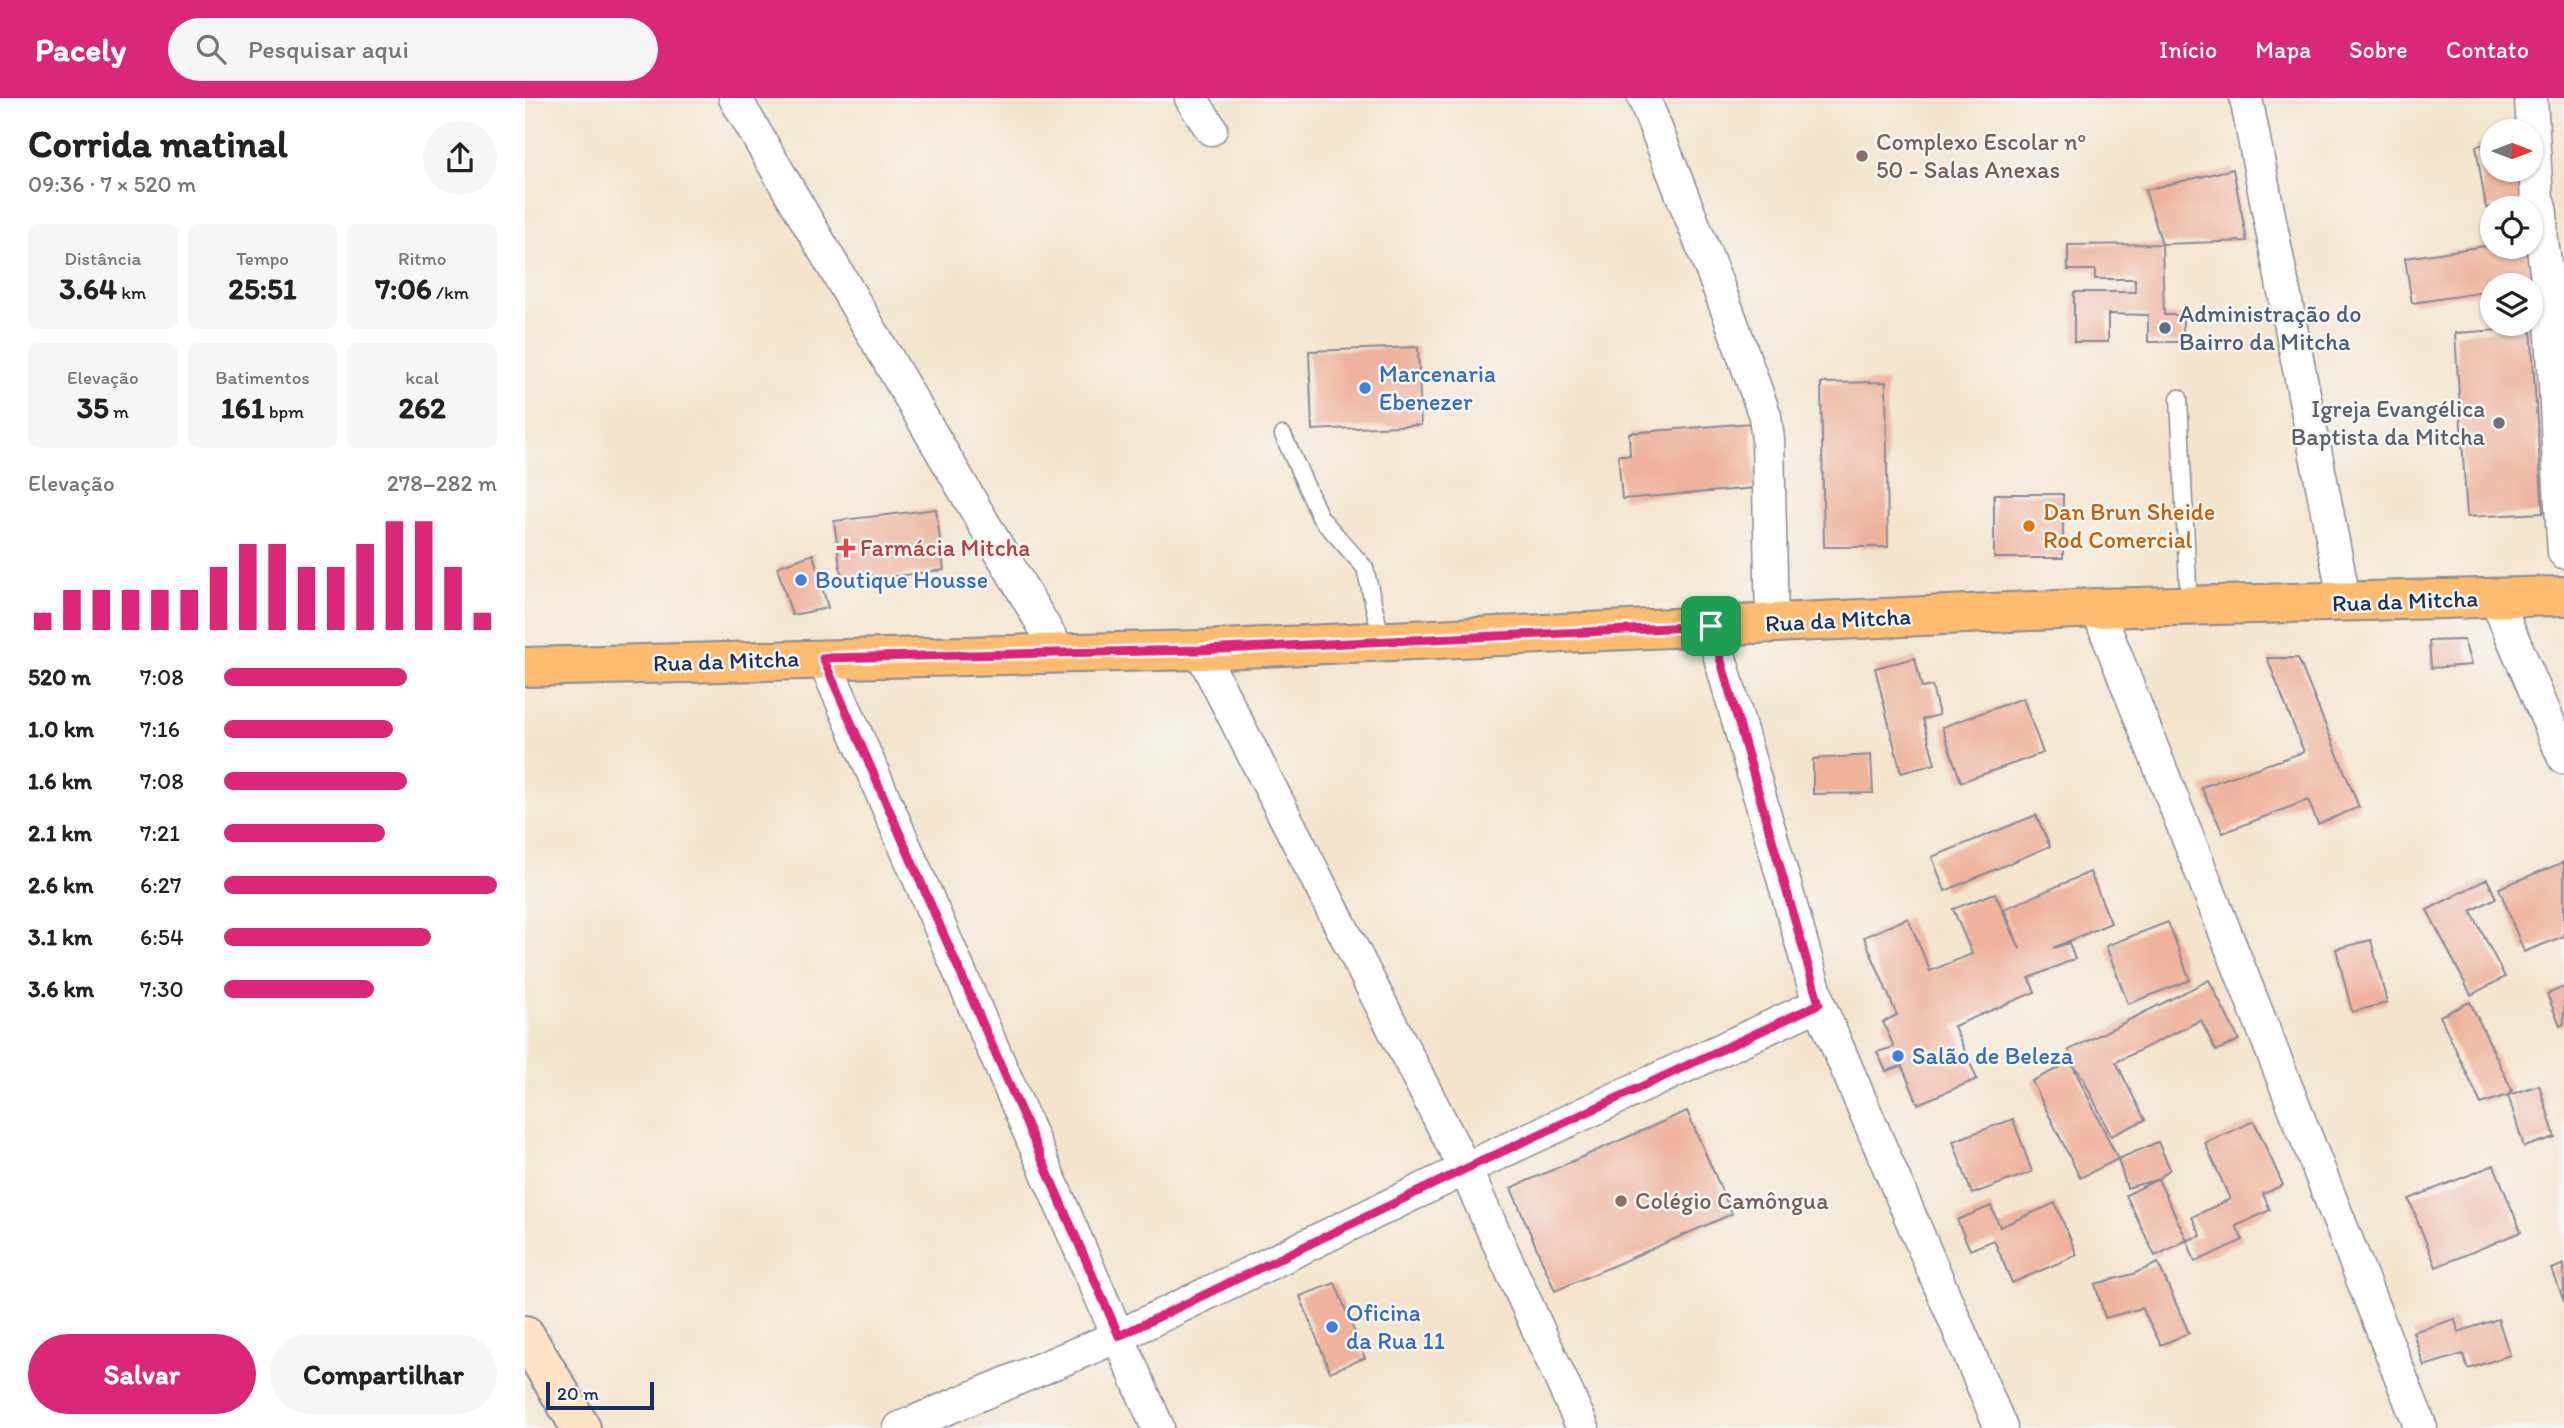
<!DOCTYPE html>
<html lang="pt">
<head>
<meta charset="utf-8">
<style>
  body { margin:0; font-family:Itim,sans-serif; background:#f6f6f6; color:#222; height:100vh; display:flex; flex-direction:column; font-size:26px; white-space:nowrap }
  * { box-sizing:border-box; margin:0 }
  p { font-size:23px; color:#767676 }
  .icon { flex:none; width:38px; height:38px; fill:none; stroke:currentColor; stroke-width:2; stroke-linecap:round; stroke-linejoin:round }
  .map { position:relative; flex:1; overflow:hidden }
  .sheet { display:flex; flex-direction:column; background:#fff; width:525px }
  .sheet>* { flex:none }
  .needle { width:46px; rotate:90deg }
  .controls { position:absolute; left:1955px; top:21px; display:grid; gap:14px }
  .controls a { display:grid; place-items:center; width:63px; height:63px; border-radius:50%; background:#fff; box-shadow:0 2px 5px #0004; font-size:35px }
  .scale { position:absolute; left:21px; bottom:18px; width:108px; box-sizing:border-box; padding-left:7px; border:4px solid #1b2f5e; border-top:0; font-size:19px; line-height:24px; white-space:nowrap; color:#1b2f5e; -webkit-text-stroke:5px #f6f6f2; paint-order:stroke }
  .pin { position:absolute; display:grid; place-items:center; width:60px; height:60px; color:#fff; margin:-30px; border-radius:14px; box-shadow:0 4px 10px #0006 }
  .round { display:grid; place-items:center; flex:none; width:74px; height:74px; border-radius:37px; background:#f6f6f6 }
  .head { display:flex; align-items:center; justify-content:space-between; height:119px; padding:0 28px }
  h1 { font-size:38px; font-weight:800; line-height:52px }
  .figures { display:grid; grid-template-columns:repeat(3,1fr); gap:10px; height:119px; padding:7px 28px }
  .figures div { display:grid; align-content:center; border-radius:10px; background:#f6f6f6; text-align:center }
  .figures b { font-size:30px; font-weight:800 }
  .figures small { font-size:19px; font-weight:400 }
  .figures p { font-size:19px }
  .chart { height:196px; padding:14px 28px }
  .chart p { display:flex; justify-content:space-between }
  .chart svg { width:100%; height:126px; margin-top:7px; stroke:#db2777; stroke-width:6 }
  .cta { display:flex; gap:14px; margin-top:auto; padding:14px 28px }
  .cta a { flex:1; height:80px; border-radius:42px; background:#db2777; color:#fff; font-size:28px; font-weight:800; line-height:80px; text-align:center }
  .cta a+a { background:#f6f6f6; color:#222 }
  ul { padding:0 28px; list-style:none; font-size:23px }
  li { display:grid; grid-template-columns:112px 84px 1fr; align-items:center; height:52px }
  li i { height:18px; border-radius:9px; background:#db2777 }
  header { display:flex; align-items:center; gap:42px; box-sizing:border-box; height:98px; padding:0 35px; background:#db2777; color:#fff }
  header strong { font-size:33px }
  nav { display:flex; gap:38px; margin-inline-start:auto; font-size:24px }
  .search { width:490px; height:63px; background:#f6f6f6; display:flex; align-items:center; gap:18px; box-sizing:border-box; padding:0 24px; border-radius:38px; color:#767676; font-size:26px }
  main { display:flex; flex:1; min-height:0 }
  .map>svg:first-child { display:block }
  .building { fill:#eeb29d }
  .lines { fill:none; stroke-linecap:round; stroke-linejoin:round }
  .service-casing { stroke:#888a96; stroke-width:19 }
  .minor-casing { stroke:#888a96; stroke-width:35 }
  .secondary-casing { stroke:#888a96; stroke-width:42 }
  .primary-casing { stroke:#888a96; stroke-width:42 }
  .service { stroke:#fff; stroke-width:16 }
  .minor { stroke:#fff; stroke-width:32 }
  .secondary { stroke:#fee4c5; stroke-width:38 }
  .primary { stroke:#fdbc6f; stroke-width:38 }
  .route-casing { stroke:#fff; stroke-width:14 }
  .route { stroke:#db2777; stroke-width:9 }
  .education-dot { fill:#8d6e63; stroke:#f6f6f2; stroke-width:2.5 }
  .service-dot { fill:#5c6f8a; stroke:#f6f6f2; stroke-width:2.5 }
  .shop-dot { fill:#3f7fe0; stroke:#f6f6f2; stroke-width:2.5 }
  .worship-dot { fill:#6b7280; stroke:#f6f6f2; stroke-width:2.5 }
  .food-dot { fill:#e8710a; stroke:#f6f6f2; stroke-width:2.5 }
  .health-dot { fill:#e0444e; stroke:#f6f6f2; stroke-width:2.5 }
  .labels { text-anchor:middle; stroke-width:5; stroke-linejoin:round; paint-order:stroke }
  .education-label { font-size:24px; fill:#785e54; stroke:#f6f6f2; text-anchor:start }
  .service-label { font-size:24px; fill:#4e5e75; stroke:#f6f6f2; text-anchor:start }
  .shop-label { font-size:24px; fill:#366cbe; stroke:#f6f6f2; text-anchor:start }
  .worship-label { font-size:24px; fill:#5b616d; stroke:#f6f6f2; text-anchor:end }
  .food-label { font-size:24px; fill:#c56008; stroke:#f6f6f2; text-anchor:start }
  .health-label { font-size:24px; fill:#be3a42; stroke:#f6f6f2; text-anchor:start }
  .street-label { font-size:24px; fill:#1b2f5e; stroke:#f6f6f2 }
</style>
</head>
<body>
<header>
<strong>Pacely</strong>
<div class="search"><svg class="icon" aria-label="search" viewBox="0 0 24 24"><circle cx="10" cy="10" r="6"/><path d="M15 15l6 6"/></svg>Pesquisar aqui</div>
<nav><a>Início</a><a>Mapa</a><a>Sobre</a><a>Contato</a></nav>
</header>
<main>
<section class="sheet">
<div class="head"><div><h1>Corrida matinal</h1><p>09:36 · 7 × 520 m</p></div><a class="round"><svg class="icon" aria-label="share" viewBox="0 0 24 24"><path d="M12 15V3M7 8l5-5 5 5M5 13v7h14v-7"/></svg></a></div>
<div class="figures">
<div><p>Distância</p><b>3.64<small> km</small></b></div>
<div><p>Tempo</p><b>25:51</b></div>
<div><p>Ritmo</p><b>7:06<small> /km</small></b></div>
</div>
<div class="figures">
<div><p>Elevação</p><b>35<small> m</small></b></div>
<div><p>Batimentos</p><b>161<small> bpm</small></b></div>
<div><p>kcal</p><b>262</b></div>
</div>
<div class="chart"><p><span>Elevação</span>278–282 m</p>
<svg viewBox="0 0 160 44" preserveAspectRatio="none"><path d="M5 44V38M15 44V30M25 44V30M35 44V30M45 44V30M55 44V30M65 44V22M75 44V14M85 44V14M95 44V22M105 44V22M115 44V14M125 44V6M135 44V6M145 44V22M155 44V38"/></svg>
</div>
<ul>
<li><b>520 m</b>7:08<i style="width:67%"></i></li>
<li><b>1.0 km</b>7:16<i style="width:62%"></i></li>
<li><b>1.6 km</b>7:08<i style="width:67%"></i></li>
<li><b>2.1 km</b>7:21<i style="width:59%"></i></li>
<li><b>2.6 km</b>6:27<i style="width:100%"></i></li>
<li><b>3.1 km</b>6:54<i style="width:76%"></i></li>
<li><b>3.6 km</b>7:30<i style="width:55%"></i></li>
</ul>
<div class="cta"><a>Salvar</a><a>Compartilhar</a></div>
</section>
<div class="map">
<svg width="2039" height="1330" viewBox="0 0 2039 1330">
  <rect width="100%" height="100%" fill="#f6f6f2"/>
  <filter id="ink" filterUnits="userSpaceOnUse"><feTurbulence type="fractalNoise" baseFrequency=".0143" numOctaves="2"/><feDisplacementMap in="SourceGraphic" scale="14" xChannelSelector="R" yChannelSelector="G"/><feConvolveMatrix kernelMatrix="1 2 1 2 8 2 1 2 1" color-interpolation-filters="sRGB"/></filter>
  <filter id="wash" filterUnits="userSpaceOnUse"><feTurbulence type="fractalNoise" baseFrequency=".00686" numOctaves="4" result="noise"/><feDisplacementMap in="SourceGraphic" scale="28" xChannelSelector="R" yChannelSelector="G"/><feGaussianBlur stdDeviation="1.57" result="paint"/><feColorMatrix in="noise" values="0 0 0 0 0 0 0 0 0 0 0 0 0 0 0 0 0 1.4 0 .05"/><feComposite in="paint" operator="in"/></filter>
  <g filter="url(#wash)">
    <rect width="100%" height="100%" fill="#f4e4cd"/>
    <g id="blocks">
      <path class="building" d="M1967 45V72H2002L2007 102 1961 110 1951 48Z
        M1708 71 1722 143 1637 146 1620 92Z
        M1637 146 1639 217H1658V244H1623V217L1583 216V244H1549V194H1610V181H1570V172H1543V147Z
        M1967 147V149H2006L2014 186 1967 187V193L1887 205 1880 160Z
        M2006 230 2018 415 1942 419 1930 235Z
        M893 249 896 327 787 332 784 253Z
        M1361 284 1363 449H1299L1296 285Z
        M1226 325 1231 390 1097 401 1093 357H1105L1104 335Z
        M1469 396H1538V460H1469Z
        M411 411 419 472 317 485 309 423Z
        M288 456 303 510 267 517 252 469Z
        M1939 542 1946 567 1906 570 1904 543Z
        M1390 560 1397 590 1407 588 1414 617 1398 621 1410 666 1376 675 1350 570Z
        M1742 560H1773L1834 709 1793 726 1783 702 1698 735 1676 689 1779 654Z
        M1498 600 1518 655 1436 684 1417 629Z
        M1346 657 1348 695 1288 696V661Z
        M1511 717 1525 748 1420 793 1407 759Z
        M2039 764V838L1999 854 1974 790Z
        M1565 774 1586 825 1528 850 1544 845 1550 861 1504 880 1510 894 1429 928 1452 981 1393 1006 1377 968 1361 973 1352 954 1369 949 1358 924 1372 917 1339 839 1383 820 1405 873 1447 856 1428 811 1470 795 1495 851 1479 811Z
        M1962 781 1971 800 1946 813 1980 879 1946 897 1902 812Z
        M1643 824 1665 882 1603 906 1581 848Z
        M1846 842 1862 905 1827 914 1811 851Z
        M1684 882 1714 942 1691 953 1676 922 1591 964 1620 1022 1586 1038 1558 980 1546 964 1544 952Z
        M2039 889V926L2035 928 2022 896Z
        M1945 904 1987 992 1983 997 1956 1006 1915 918Z
        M1546 964 1593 1061 1555 1080 1507 983Z
        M2014 987 2030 1039 1999 1049 1983 997Z
        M1162 1013 1207 1116 1030 1193 986 1090Z
        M1488 1021 1507 1074 1447 1096 1428 1043Z
        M1729 1023 1758 1087 1738 1096 1745 1112 1711 1128 1718 1142 1670 1164 1662 1142 1676 1138 1667 1119 1705 1101 1680 1045Z
        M1633 1044 1645 1071 1633 1081 1602 1090 1593 1061Z
        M1969 1067 1996 1134 1911 1169 1884 1101Z
        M1633 1081 1662 1142 1630 1158 1601 1097Z
        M1530 1105 1552 1157 1487 1185 1469 1142 1445 1152 1432 1122 1466 1108 1475 1129Z
        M1633 1165 1664 1235 1636 1247 1617 1210 1580 1220 1570 1186 1608 1176Z
        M2039 1166V1204L2027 1171Z
        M810 1185 840 1260 805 1274 775 1198Z
        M1930 1221 1933 1234 1973 1221 1985 1257 1943 1271 1938 1256 1899 1268 1888 1234Z"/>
    </g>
  </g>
  <g filter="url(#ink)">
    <use href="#blocks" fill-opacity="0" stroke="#888a96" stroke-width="2"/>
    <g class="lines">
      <g class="service-casing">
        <path id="service" d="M1654 300 1664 508
          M758 337 795 419 840 470 857 543"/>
      </g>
      <g class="minor-casing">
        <path id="minor" d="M210 0 534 554
          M666 0 686 31
          M1119 0 1203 214 1240 318 1243 342 1247 525
          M1721 0 1820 505
          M2006 0 2012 102C2019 115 2015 129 2017 143 2032 246 2031 351 2039 454
          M1970 499 2039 660
          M1572 510 1896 1330
          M1186 528 1294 906 1476 1330
          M675 552 940 1071 1058 1330
          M298 560 633 1330
          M375 1330 594 1238 940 1071 1294 906"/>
      </g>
      <g class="secondary-casing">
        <path id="secondary" d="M0 1237 56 1330"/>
      </g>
      <g class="primary-casing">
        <path id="primary" d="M0 569 675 552 1572 510 2039 498"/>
      </g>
      <use href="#service" class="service"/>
      <use href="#minor" class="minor"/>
      <use href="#secondary" class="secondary"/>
      <use href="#primary" class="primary"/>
    </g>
  </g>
  <g class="lines" filter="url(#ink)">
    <g class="route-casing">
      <path id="route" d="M1186 528 1294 906 940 1071 594 1238 298 560 675 552Z"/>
    </g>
    <use href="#route" class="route"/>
  </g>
  <g class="education-dot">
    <circle cx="1337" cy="58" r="7"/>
    <circle cx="1096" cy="1103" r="7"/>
  </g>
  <circle class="service-dot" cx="1640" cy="230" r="7"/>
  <g class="shop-dot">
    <circle cx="840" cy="290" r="7"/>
    <circle cx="276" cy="482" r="7"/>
    <circle cx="1373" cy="958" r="7"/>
    <circle cx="807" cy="1229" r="7"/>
  </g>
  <circle class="worship-dot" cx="1974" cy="325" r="7"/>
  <circle class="food-dot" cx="1504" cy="428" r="7"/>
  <path class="health-dot" d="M317.5 439.5h7v7h7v7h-7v7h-7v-7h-7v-7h7z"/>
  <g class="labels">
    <g class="education-label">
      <text x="1351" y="52">Complexo Escolar nº<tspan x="1351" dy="28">50 - Salas Anexas</tspan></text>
      <text x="1110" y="1111">Colégio Camôngua</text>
    </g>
    <g class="service-label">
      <text x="1654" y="224">Administração do<tspan x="1654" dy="28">Bairro da Mitcha</tspan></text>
    </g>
    <g class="shop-label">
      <text x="854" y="284">Marcenaria<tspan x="854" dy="28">Ebenezer</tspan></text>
      <text x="290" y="490">Boutique Housse</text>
      <text x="1387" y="966">Salão de Beleza</text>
      <text x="821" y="1223">Oficina<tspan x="821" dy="28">da Rua 11</tspan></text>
    </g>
    <g class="worship-label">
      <text x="1960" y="319">Igreja Evangélica<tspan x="1960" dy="28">Baptista da Mitcha</tspan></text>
    </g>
    <g class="food-label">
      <text x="1518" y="422">Dan Brun Sheide<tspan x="1518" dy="28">Rod Comercial</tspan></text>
    </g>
    <g class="health-label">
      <text x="335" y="458">Farmácia Mitcha</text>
    </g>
    <g class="street-label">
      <text transform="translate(1880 503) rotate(-2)" y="8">Rua da Mitcha</text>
      <text transform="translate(1313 522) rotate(-3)" y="8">Rua da Mitcha</text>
      <text transform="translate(201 563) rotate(-2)" y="8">Rua da Mitcha</text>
    </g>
  </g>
</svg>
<div class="controls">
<a><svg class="needle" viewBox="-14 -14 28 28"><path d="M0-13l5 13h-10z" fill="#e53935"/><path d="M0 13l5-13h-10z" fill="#767676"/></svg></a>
<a><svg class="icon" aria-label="locate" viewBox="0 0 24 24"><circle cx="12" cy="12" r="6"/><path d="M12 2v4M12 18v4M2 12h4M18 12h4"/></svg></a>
<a><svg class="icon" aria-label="layers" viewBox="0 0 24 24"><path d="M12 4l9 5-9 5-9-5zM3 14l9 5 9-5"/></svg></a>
</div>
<div class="scale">20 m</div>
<div class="pin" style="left:1186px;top:528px;background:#1e9e55"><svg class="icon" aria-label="arrive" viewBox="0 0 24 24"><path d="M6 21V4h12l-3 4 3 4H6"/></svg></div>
</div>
</main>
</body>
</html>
